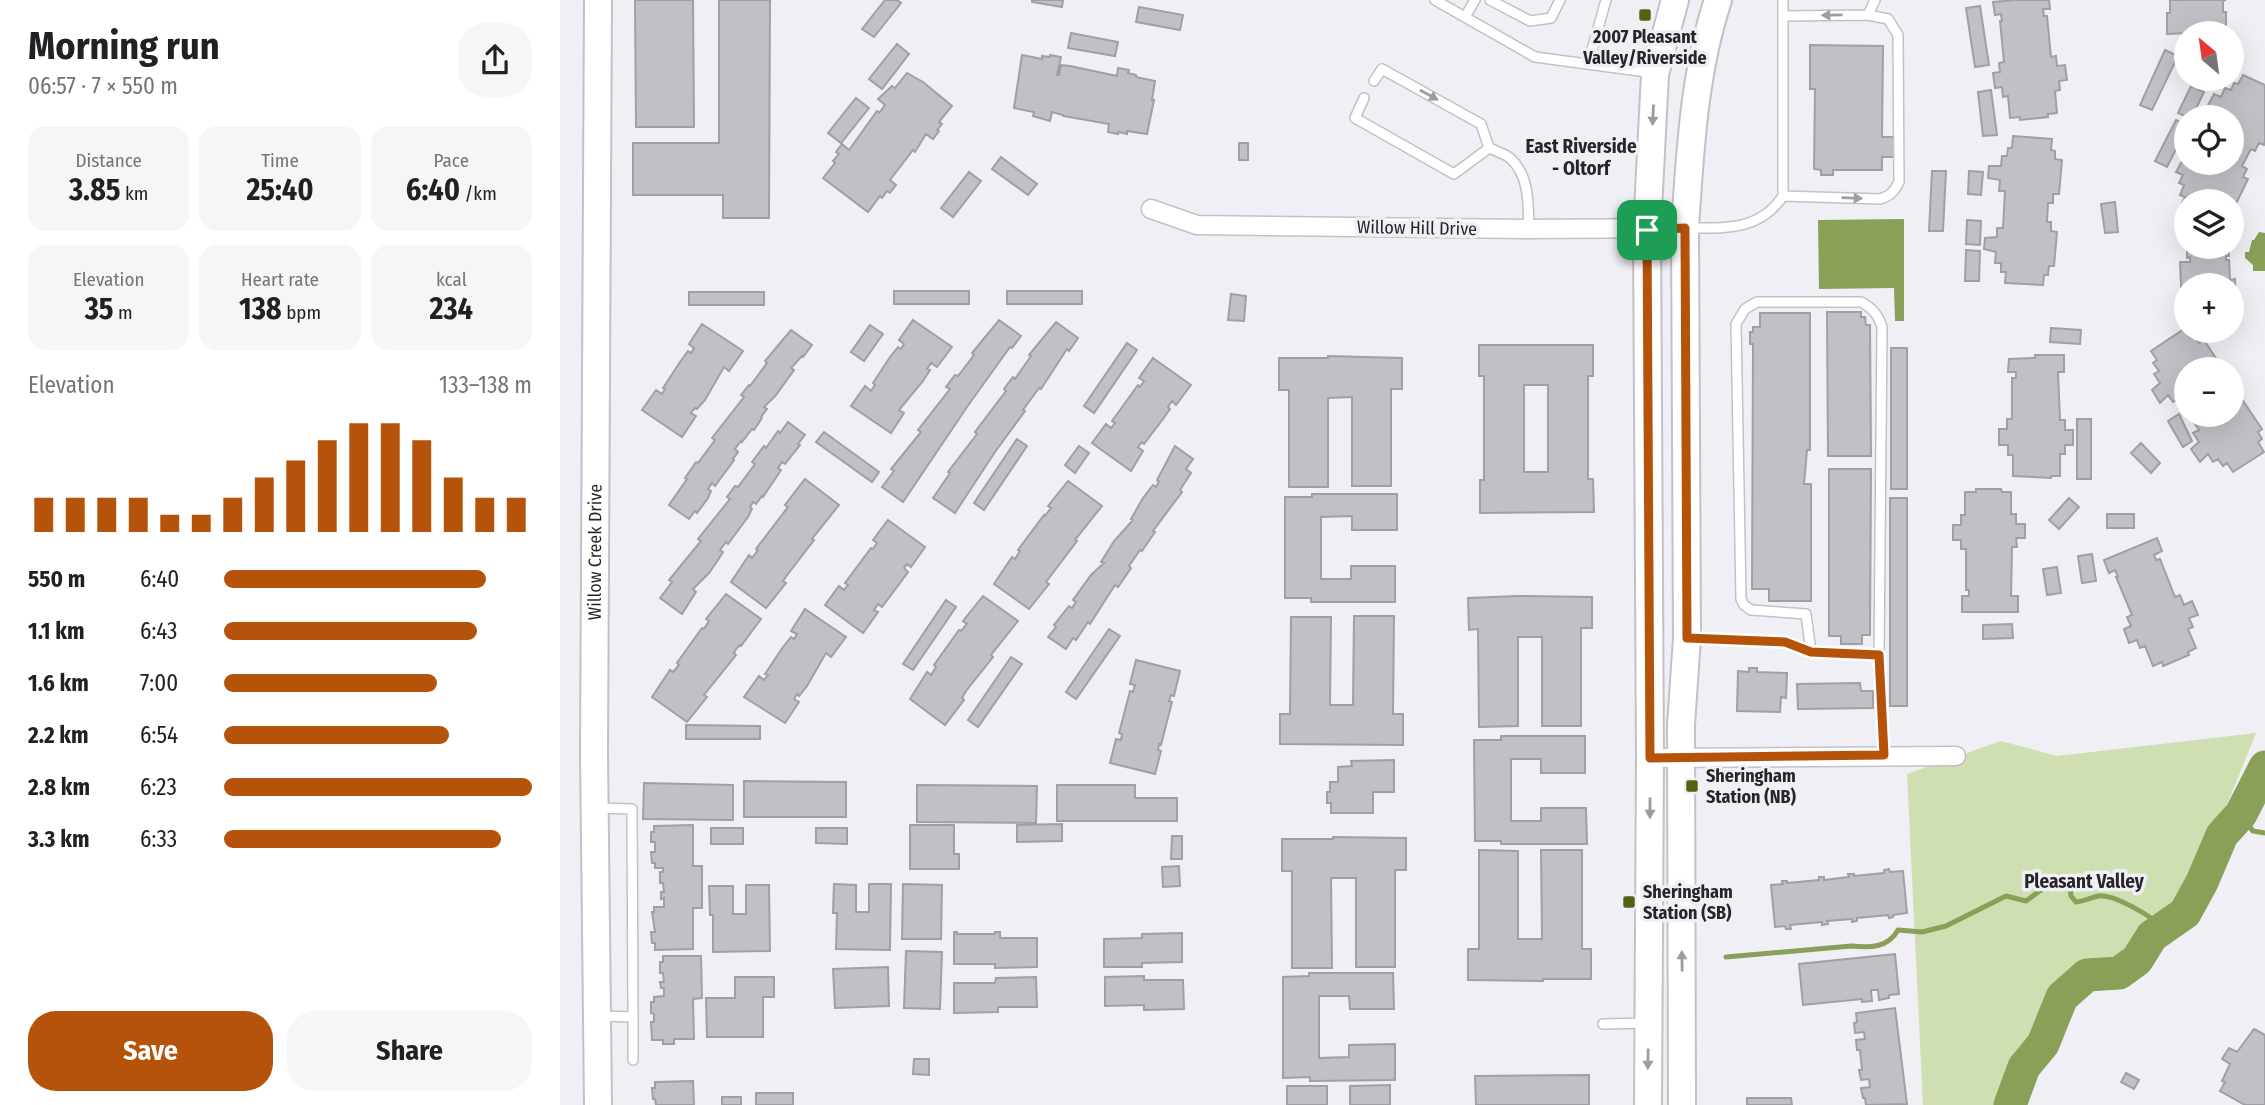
<!DOCTYPE html>
<html lang="en">
<head>
<meta charset="utf-8">
<style>
  body { margin:0; font-family:"Fira Sans Condensed",sans-serif; background:#f6f6f6; color:#202124; height:100vh; display:flex; flex-direction:column; font-size:26px; white-space:nowrap }
  * { box-sizing:border-box; margin:0 }
  p { font-size:23px; color:#757577 }
  .icon { flex:none; width:38px; height:38px; fill:none; stroke:currentColor; stroke-width:2; stroke-linecap:round; stroke-linejoin:round }
  .map { position:relative; flex:1; overflow:hidden }
  .sheet { display:flex; flex-direction:column; background:#fff; width:560px }
  .sheet>* { flex:none }
  .needle { width:46px; rotate:331deg }
  .controls { position:absolute; left:1614px; top:21px; display:grid; gap:14px }
  .controls a { display:grid; place-items:center; width:70px; height:70px; border-radius:50%; background:#fff; box-shadow:0 7px 28px #0002; font-size:35px }
  .pin { position:absolute; display:grid; place-items:center; width:60px; height:60px; color:#fff; margin:-30px; border-radius:14px; box-shadow:0 4px 10px #0006 }
  .round { display:grid; place-items:center; flex:none; width:74px; height:74px; border-radius:28px; background:#f6f6f6 }
  .summary { display:flex; align-items:center; justify-content:space-between; height:119px; padding:0 28px }
  h1 { font-size:38px; font-weight:700; line-height:52px }
  .figures { display:grid; grid-template-columns:repeat(3,1fr); gap:10px; height:119px; padding:7px 28px }
  .figures div { display:grid; align-content:center; border-radius:18px; background:#f6f6f6; text-align:center }
  .figures b { font-size:30px; font-weight:700 }
  .figures small { font-size:19px; font-weight:400 }
  .figures p { font-size:19px }
  .chart { height:196px; padding:14px 28px }
  .chart p { display:flex; justify-content:space-between }
  .chart svg { width:100%; height:126px; margin-top:7px; stroke:#b45309; stroke-width:6 }
  .button { display:flex; gap:14px; margin-top:auto; padding:14px 28px }
  .button a { flex:1; height:80px; border-radius:28px; background:#b45309; color:#fff; font-size:28px; font-weight:700; line-height:80px; text-align:center }
  .button a+a { background:#f6f6f6; color:#202124 }
  ul { padding:0 28px; list-style:none; font-size:23px }
  li { display:grid; grid-template-columns:112px 84px 1fr; align-items:center; height:52px }
  li i { height:18px; border-radius:9px; background:#b45309 }
  main { display:flex; flex:1; min-height:0 }
  .map>svg:first-child { display:block }
  .green { fill:#cfdfb1 }
  .water { fill:#8aa059 }
  .lines { fill:none; stroke-linecap:round; stroke-linejoin:round }
  .stream { stroke:#8aa059; stroke-width:5 }
  .river { stroke:#8aa059; stroke-width:33 }
  .building { fill:#c2c0c7; stroke:#a09fa5; stroke-width:2; fill-rule:evenodd }
  .lane-casing { stroke:#c2c1c7; stroke-width:12 }
  .street-casing { stroke:#c2c1c7; stroke-width:21 }
  .secondary-casing { stroke:#c2c1c7; stroke-width:30 }
  .lane { stroke:#fff; stroke-width:9 }
  .street { stroke:#fff; stroke-width:18 }
  .secondary { stroke:#fff; stroke-width:26 }
  .oneway { fill:#9d9d9e }
  .route-casing { stroke:#fff; stroke-width:14 }
  .route { stroke:#b45309; stroke-width:9 }
  .poi-dot { fill:#506512; stroke:#f1eff6; stroke-width:2.5 }
  .labels { text-anchor:middle; stroke-width:7; stroke-linejoin:round; paint-order:stroke }
  .poi-label { font-size:18px; font-weight:bold; fill:#262628; stroke:#f1eff6; text-anchor:start }
  .street-label { font-size:18px; fill:#262628; stroke:#f1eff6 }
  .neighbourhood-label { font-size:19px; font-weight:bold; fill:#262628; stroke:#f1eff6 }
</style>
</head>
<body>
<main>
<section class="sheet">
<div class="summary"><div><h1>Morning run</h1><p>06:57 · 7 × 550 m</p></div><a class="round"><svg class="icon" aria-label="share" viewBox="0 0 24 24"><path d="M12 15V3M7 8l5-5 5 5M5 13v7h14v-7"/></svg></a></div>
<div class="figures">
<div><p>Distance</p><b>3.85<small> km</small></b></div>
<div><p>Time</p><b>25:40</b></div>
<div><p>Pace</p><b>6:40<small> /km</small></b></div>
</div>
<div class="figures">
<div><p>Elevation</p><b>35<small> m</small></b></div>
<div><p>Heart rate</p><b>138<small> bpm</small></b></div>
<div><p>kcal</p><b>234</b></div>
</div>
<div class="chart"><p><span>Elevation</span>133–138 m</p>
<svg viewBox="0 0 160 44" preserveAspectRatio="none"><path d="M5 44V32M15 44V32M25 44V32M35 44V32M45 44V38M55 44V38M65 44V32M75 44V25M85 44V19M95 44V12M105 44V6M115 44V6M125 44V12M135 44V25M145 44V32M155 44V32"/></svg>
</div>
<ul>
<li><b>550 m</b>6:40<i style="width:85%"></i></li>
<li><b>1.1 km</b>6:43<i style="width:82%"></i></li>
<li><b>1.6 km</b>7:00<i style="width:69%"></i></li>
<li><b>2.2 km</b>6:54<i style="width:73%"></i></li>
<li><b>2.8 km</b>6:23<i style="width:100%"></i></li>
<li><b>3.3 km</b>6:33<i style="width:90%"></i></li>
</ul>
<div class="button"><a>Save</a><a>Share</a></div>
</section>
<div class="map">
<svg width="1705" height="1105" viewBox="0 0 1705 1105">
  <rect width="100%" height="100%" fill="#f1eff6"/>
  <path class="green" d="M1696 733 1628 901 1606 915 1558 967C1548 968 1534 966 1525 969 1502 975 1482 1030 1471 1050 1462 1069 1451 1085 1445 1105H1363L1347 774 1441 741 1497 756Z"/>
  <path class="water" d="M1344 219V321H1335L1334 288 1259 289 1258 220Z
    M1699 232 1705 233V271H1693V265L1685 258V252H1689L1692 240H1694Z"/>
  <g class="lines">
    <path class="stream" d="M1681 814 1693 831 1705 833
      M1166 957 1291 946C1310 948 1328 948 1338 930L1362 932 1386 926 1446 896 1466 901 1500 876 1509 877 1511 896 1516 902C1524 901 1530 898 1538 896 1555 894 1590 916 1603 927"/>
    <path class="river" d="M1450 1105 1464 1067 1483 1044 1502 997 1527 975 1559 973 1577 960 1592 936 1625 913 1642 882 1662 835 1681 814 1705 767"/>
  </g>
  <path class="building" d="M75 0H133L134 127H76Z
    M159 0H210L209 218H163V195H73V143H159Z
    M325 0H337L341 3 314 37 302 29Z
    M472 0H503L502 7 472 2Z
    M1455 0H1489L1490 9H1483L1484 16H1487L1491 57 1496 56 1497 66 1505 65 1507 80 1499 81 1500 90 1495 91 1497 113 1488 114V117L1460 120V117L1450 118 1448 96 1443 97 1442 87 1435 88 1433 73 1440 72 1439 63 1444 62 1440 21H1442L1441 14 1435 15 1433 2Z
    M1610 0H1666L1663 1V12H1666V33H1646L1645 28 1629 29V33L1607 34V13H1610Z
    M1420 6 1429 65 1415 67 1406 8Z
    M579 7 623 15 620 30 576 22Z
    M511 33 558 42 555 56 508 48Z
    M337 44 349 54 322 89 309 79Z
    M1250 45 1323 46 1322 137H1337V157H1322V170H1273V175H1261V170L1254 169 1255 89H1250Z
    M1605 50 1618 56 1592 110 1580 105Z
    M462 55 482 59V56L490 57V55L501 57 497 75H499L501 65 510 66 557 76 558 68 569 70 568 73 576 75V77L595 81 592 100H594L587 134 567 131V134L559 132 558 134 548 132 549 124 503 116V115L492 112 490 121 473 116 474 112 454 108Z
    M347 73 363 82 392 106 379 122 382 124 377 130 379 131 373 139 366 134 355 152 353 150 330 180 336 185 330 193 327 191 322 198 320 196 308 212 263 178 275 163 273 161 279 154 276 152 282 144 289 150 317 111 319 113 325 105 318 99 332 86 335 88Z
    M1683 75 1705 85V142L1704 145 1699 143 1695 151 1691 149 1682 166 1687 169 1683 177 1688 179 1673 210 1671 201H1626V209L1620 207 1625 197 1620 195 1624 185 1619 183 1623 175 1616 172 1623 159 1626 163H1671V117H1651L1654 111 1647 107 1654 94 1661 97 1665 88 1671 90 1674 83 1678 84Z
    M1631 86 1644 92 1632 117H1627L1618 113Z
    M1431 90 1437 135 1423 136 1418 92Z
    M296 98 309 108 281 143 268 133Z
    M1616 120 1626 125V130L1607 167 1595 161Z
    M1453 136 1492 139 1491 150 1495 151V159L1502 160 1499 194H1493V203H1488L1487 222H1491V231L1497 232 1494 266H1489L1488 275H1484L1483 285 1445 283 1446 272H1441V263H1435L1436 252 1424 249 1425 238 1437 237V228H1443L1445 191H1439L1440 180 1428 178 1429 166H1441L1442 156H1447L1448 148H1452Z
    M679 143H688V160H679Z
    M441 157 477 184 468 195 432 169Z
    M1372 171H1386L1383 231H1369Z
    M1409 171 1423 172 1421 195 1408 194Z
    M409 172 421 181 393 217 381 208Z
    M1555 202 1558 232 1545 233 1541 204Z
    M1407 220 1421 221 1420 245 1406 244Z
    M1627 247H1669V256H1666V260H1669L1670 280 1675 279 1676 307H1671V285H1626V309H1622L1620 262H1630V257L1627 258Z
    M1406 250 1420 251 1419 281H1405Z
    M334 291H409V304H334Z
    M447 291H522V304H447Z
    M129 292H204V305H129Z
    M671 294 686 296 684 321 668 320Z
    M1267 312H1301V317H1305L1306 325H1310L1311 456H1268Z
    M1200 313H1250V450H1247L1244 484H1251V601H1209V589H1192L1193 344H1190V332H1193V327H1200Z
    M353 320 392 347 377 367 371 363 367 369 370 370 363 381 339 410 344 413 331 433 291 406 305 386 311 391 315 385 313 383 330 357 338 347 341 349 344 344 339 340Z
    M439 320 461 336 452 348 450 347 407 407 343 502 322 487 334 471 331 469 361 432 358 430 390 389 386 387 395 375 398 376 414 355 412 353Z
    M496 322 518 338 509 351 507 349 481 389 479 388 463 410 465 411 435 452 395 513 373 498 390 473 388 472 417 434 415 432 446 391 444 389 453 377 455 379 471 356 469 355Z
    M142 324 183 351 169 371 164 367 145 400 137 409 135 408 131 413 136 416 122 437 82 410 96 390 102 394 105 389 103 388 120 362 128 351 131 353 134 348 129 344Z
    M310 325 323 334 304 361 291 352Z
    M1491 328 1521 330 1520 344 1490 342Z
    M1624 329 1630 338 1634 336 1639 343 1644 340 1663 369H1626V410L1618 399 1613 402 1608 395 1600 403 1592 390 1600 383 1594 374 1599 371 1593 363 1597 360 1591 351Z
    M231 330 252 345 243 357 242 356 231 368 234 370 216 395 204 407 207 409 201 417 202 418 194 430 192 429 182 442 181 441 175 449 178 452 173 459 174 460 155 486 152 483 148 489 151 491 148 498 137 513 135 511 129 519 109 505 127 479 125 478 136 462 138 463 155 440 152 438 184 397 181 395 189 385 190 386 207 363 205 361Z
    M567 343 577 350 534 413 524 406Z
    M919 345H1033V376H1028V479H1033L1034 512 920 513V480H924V376H919ZM964 385H988V472H964Z
    M1331 348H1347V489H1331Z
    M1475 355H1504V372H1498L1500 420H1505V430H1513V445H1505V454H1500V476H1491V478L1453 476V455H1448V445H1439V429H1447V419H1452V378H1456V372H1448L1449 359 1475 358Z
    M768 356 842 358V389H831V486H792V397L768 398V487H729V390H719V358H768Z
    M593 358 631 385 616 405 612 401 608 407 610 409 603 419 584 444 582 442 578 447 583 451 571 471 532 443 546 424 551 428 555 423 552 421 560 410 578 385 580 387 584 381 579 378Z
    M1673 396 1679 404 1683 401 1702 429 1698 432 1702 439 1698 442 1704 452 1673 472 1667 463 1663 466 1658 459 1653 462 1648 454 1640 462 1631 449 1639 442 1633 433 1639 430 1629 415H1671V397Z
    M1619 414 1632 441 1623 447 1608 421Z
    M1517 419H1531V479H1517Z
    M228 422 245 435 238 444 240 445 225 464 222 462 218 468 221 470 203 497 202 496 196 504 193 502 190 507 192 509 188 517 168 544 166 542 160 550 163 552 158 560 149 573 133 589 136 592 122 614 100 598 112 582 109 580 141 541 138 539 170 499 167 497 175 486 178 487 195 464 192 462 204 446 206 448 218 431 220 433Z
    M264 432 319 472 312 482 256 442Z
    M457 439 467 446 424 510 414 503Z
    M1581 443 1600 463 1591 473 1571 453Z
    M519 446 529 453 515 473 505 465Z
    M615 446 633 459 626 469 631 473 620 490 622 492 593 531 595 532 582 551 580 550 569 566 571 568 558 587 555 585 530 624 528 622 516 640 513 638 506 649 488 637 496 627 494 625 509 606 512 608 516 602 513 600 531 575 544 563 541 562 554 541 573 520 571 519 583 498 593 485 596 487 599 481 597 480Z
    M1269 469H1311L1310 635H1302V644H1281V636H1269Z
    M245 479 279 505 252 539 254 540 228 574 223 581 226 583 206 608 171 582 189 555 192 558 198 550 196 549 228 507 225 505Z
    M508 481 542 506 515 540 517 541 486 582 489 584 469 609 434 584 452 557 455 559 460 551 458 550 484 515 485 516 491 508 488 506Z
    M1416 489H1441L1442 492H1451V514H1456V524H1465V538H1456L1457 547H1452L1451 596H1458V612H1402V596H1409V590H1406V549H1401V540H1393V525H1401V515H1405V492H1416Z
    M752 494H837V530H792V516L761 517V579H791V566H835V602H751V598H725V497H752Z
    M1330 498H1347V706H1330Z
    M1509 498 1519 507 1499 529 1489 520Z
    M1547 514H1574V528H1547Z
    M328 520 365 547 351 567 347 564 344 568 348 572 322 607 318 604 314 610 318 612 303 633 265 605 279 586 284 590 288 585 285 583 311 548 313 549 317 543 313 540Z
    M1597 538 1602 551 1594 555 1596 560 1600 559 1615 597 1620 595 1624 605 1632 601 1638 615 1629 618 1633 627 1628 629 1636 648 1628 652 1629 655 1603 666 1602 662 1593 666 1585 646 1580 648 1577 640 1569 643 1564 629 1571 626 1567 617 1572 615 1556 577H1558L1555 570 1549 573 1544 560Z
    M1532 554 1536 581 1522 583 1518 556Z
    M1497 567 1501 593 1487 595 1483 569Z
    M166 594 201 619 181 646 180 645 176 649 174 653 176 655 144 695 147 697 127 722 92 697 110 670 113 672 119 665 117 663 142 628 144 629 149 621 146 619Z
    M423 596 458 621 431 655 433 657 406 691 402 698 404 700 385 725 350 699 367 672 371 675 376 667 374 665 399 630 401 631 407 624 403 621Z
    M958 596 1032 597V628H1021V726H982V637H958V726L919 727 918 629 909 630 908 598Z
    M386 600 396 607 353 670 343 664Z
    M245 609 286 637 271 657 266 653 247 686 239 696 237 694 234 699 239 702 225 723 184 697 199 676 204 680 208 675 205 674 223 647 231 637 234 639 237 634 231 631Z
    M794 616H834L833 714H843V745L720 744V714H730L731 617H771L770 705H793Z
    M1452 624 1453 638 1423 639V625Z
    M549 629 560 636 516 699 506 692Z
    M451 657 462 664 418 727 408 720Z
    M576 660 620 671 614 696 611 695 609 701 612 702 601 745 599 744 598 750 601 751 595 774 550 763 556 739 561 740 562 734 559 733 570 691 573 692 575 685 570 684Z
    M1189 668H1197V672L1227 673 1226 698 1221 697 1220 712 1177 711 1178 671 1189 672Z
    M1300 683 1301 691H1313V708L1238 709 1237 684Z
    M126 725 200 726V739H126Z
    M941 736H1025V773H981V759H951V821H981V808H1026L1027 844H941V841H915L914 740H941Z
    M834 760V792H813V813H771V803H767V792H770V782H778V767L792 766 791 761Z
    M184 781 286 782V817H184Z
    M84 783 173 785V820L83 819Z
    M357 785 477 786 476 823 357 822Z
    M497 785H575V798H617V821H497Z
    M502 824V841L457 842V825Z
    M133 825V866H142V908H133V949L95 950V943H92L91 932H95L92 912H94V907H104V898L101 899V892H104L103 883H100V872H103V868H95V863H92L91 852H95V842H91V832H94V826Z
    M350 825H394V854H399V869H350Z
    M151 828H183V844H151Z
    M256 828H287V844L256 843Z
    M612 836H622V859H611Z
    M773 837 846 838V870H835V967H796V878H771L772 968H732V871H722V839H773Z
    M919 850 958 851V939H982L981 850H1022V949H1031V979H983V981L908 980V949H919Z
    M619 866 620 886 603 887 602 867Z
    M1329 869 1330 872 1343 871 1347 913 1333 915V917L1329 918 1328 915 1297 918V921L1292 922V919L1267 921 1268 924 1262 925V922L1230 925 1231 929H1226L1225 926 1215 927 1211 885 1223 884 1222 881H1227V883L1259 880V877H1264V880L1289 877 1288 874H1294V876L1324 873V870Z
    M274 884 296 885V912H309V884H331L330 950 276 949 277 913H273Z
    M343 884 382 885 381 939H342Z
    M186 885H209L210 951 153 952V915H150L149 886H173V914H186Z
    M394 932H397V934H435V932H440V938H477V967L435 968V964H394Z
    M622 933V962L582 963V967H544V939L582 938V934Z
    M346 951 382 952 380 1009 344 1008Z
    M1335 954 1339 994 1329 995V998L1319 1000 1318 990H1311L1312 1001 1302 1002V999L1243 1005 1239 964Z
    M103 956H141L142 998 133 999 134 1039H114V1044H103V1040H92L91 1022H94V1014L91 1013V1002H94V997L104 996V988H101L100 982H104L103 973H100V962H103Z
    M328 967 329 1006 275 1008 273 969Z
    M749 973H833L834 1009H790L789 996H759V1058L789 1057V1045L835 1044V1080L750 1081V1077L723 1078V977L749 976Z
    M584 976V980H623L624 1009 584 1010V1005L545 1006V977Z
    M175 977H214V997H203V1037H147L146 998H175Z
    M476 977 477 1007H438V1012L394 1013V983H435L436 978Z
    M1335 1008 1347 1104 1306 1105 1305 1098H1303L1301 1088 1310 1087 1309 1079 1301 1080 1299 1070H1302L1300 1050H1297L1296 1040 1305 1039 1304 1032 1295 1033 1294 1023 1297 1022 1296 1013Z
    M1694 1029 1705 1035V1105H1685L1660 1091 1665 1082 1662 1081 1670 1064 1662 1059 1669 1048 1677 1052Z
    M354 1059H369V1075L353 1074Z
    M1566 1073 1579 1080 1574 1089 1561 1082Z
    M1029 1075V1105H916L915 1076Z
    M95 1082 133 1081 134 1105H96L95 1099H93L92 1088H95Z
    M830 1085V1105H790V1086Z
    M727 1086H767V1105H727Z
    M196 1093H233V1105H196Z
    M162 1097H181V1105H162Z
    M1187 1098H1231L1232 1105H1187Z"/>
  <g class="lines">
    <g class="lane-casing">
      <path id="lane" d="M875 0 975 57 1094 73
        M930 0 970 21 991 18 1000 0
        M1308 15 1315 0
        M1223 16 1308 15 1328 19 1338 35 1339 182C1334 192 1330 196 1320 199L1223 196
        M905 17 915 0
        M1028 64 1046 0
        M804 98 795 118 894 174 929 148 921 124 822 69 814 81
        M929 148C936 151 945 154 950 158 970 176 968 205 969 229
        M1127 228C1165 228 1200 231 1223 196V0
        M1129 638 1225 642 1251 652
        M1319 655 1251 652 1246 614 1191 610 1184 605 1181 599 1176 324 1185 309 1197 302H1301C1312 308 1318 314 1322 327L1319 655 1324 755
        M36 808 72 809 73 1017 40 1016
        M1043 1024 1087 1023
        M73 1060V1017"/>
    </g>
    <g class="street-casing">
      <path id="street" d="M591 209 637 225 969 229 1125 228
        M1090 758 1396 756"/>
    </g>
    <g class="secondary-casing">
      <g id="secondary">
        <path id="s1" d="M38 1105 34 753 38 0"/>
        <path d="M1088 1105 1090 758 1087 230 1095 74 1115 0"/>
        <path d="M1122 1105 1121 725 1127 638 1125 228C1130 152 1134 73 1158 0"/>
      </g>
    </g>
    <use href="#lane" class="lane"/>
    <use href="#street" class="street"/>
    <use href="#secondary" class="secondary"/>
  </g>
  <defs><path id="oneway-solid" d="M-6-.8H1V-3.2L6.5 0L1 3.2V.8H-6Z" transform="scale(1.75)"/></defs>
  <g class="oneway">
    <use href="#oneway-solid" transform="translate(1272 15) rotate(179)"/>
    <use href="#oneway-solid" transform="translate(869 95) rotate(29)"/>
    <use href="#oneway-solid" transform="translate(1093 115) rotate(93)"/>
    <use href="#oneway-solid" transform="translate(1292 198) rotate(2)"/>
    <use href="#oneway-solid" transform="translate(1090 808) rotate(90)"/>
    <use href="#oneway-solid" transform="translate(1122 961) rotate(-91)"/>
    <use href="#oneway-solid" transform="translate(1088 1059) rotate(91)"/>
  </g>
  <g class="lines">
    <g class="route-casing">
      <path id="route" d="M1125 228 1127 638 1225 642 1251 652 1319 655 1324 755 1090 758 1087 230Z"/>
    </g>
    <use href="#route" class="route"/>
  </g>
  <g class="poi-dot">
    <rect x="1078" y="8" width="14" height="14" rx="3.5"/>
    <rect x="1125" y="779" width="14" height="14" rx="3.5"/>
    <rect x="1062" y="895" width="14" height="14" rx="3.5"/>
  </g>
  <g class="labels">
    <g class="poi-label">
      <text x="1085" y="43" text-anchor="middle">2007 Pleasant<tspan x="1085" dy="21">Valley/Riverside</tspan></text>
      <text x="1146" y="782">Sheringham<tspan x="1146" dy="21">Station (NB)</tspan></text>
      <text x="1083" y="898">Sheringham<tspan x="1083" dy="21">Station (SB)</tspan></text>
    </g>
    <g class="street-label">
      <text transform="translate(857 228) rotate(1)" y="6">Willow Hill Drive</text>
      <text dy="6" stroke="none"><textPath href="#s1" startOffset="553">Willow Creek Drive</textPath></text>
    </g>
    <g class="neighbourhood-label">
      <text x="1021" y="153">East Riverside<tspan x="1021" dy="22">- Oltorf</tspan></text>
      <text x="1524" y="888">Pleasant Valley</text>
    </g>
  </g>
</svg>
<div class="controls">
<a><svg class="needle" viewBox="-14 -14 28 28"><path d="M0-13l5 13h-10z" fill="#e53935"/><path d="M0 13l5-13h-10z" fill="#757577"/></svg></a>
<a><svg class="icon" aria-label="locate" viewBox="0 0 24 24"><circle cx="12" cy="12" r="6"/><path d="M12 2v4M12 18v4M2 12h4M18 12h4"/></svg></a>
<a><svg class="icon" aria-label="layers" viewBox="0 0 24 24"><path d="M12 4l9 5-9 5-9-5zM3 14l9 5 9-5"/></svg></a>
<a>+</a>
<a>−</a>
</div>
<div class="pin" style="left:1087px;top:230px;background:#1e9e55"><svg class="icon" aria-label="arrive" viewBox="0 0 24 24"><path d="M6 21V4h12l-3 4 3 4H6"/></svg></div>
</div>
</main>
</body>
</html>
